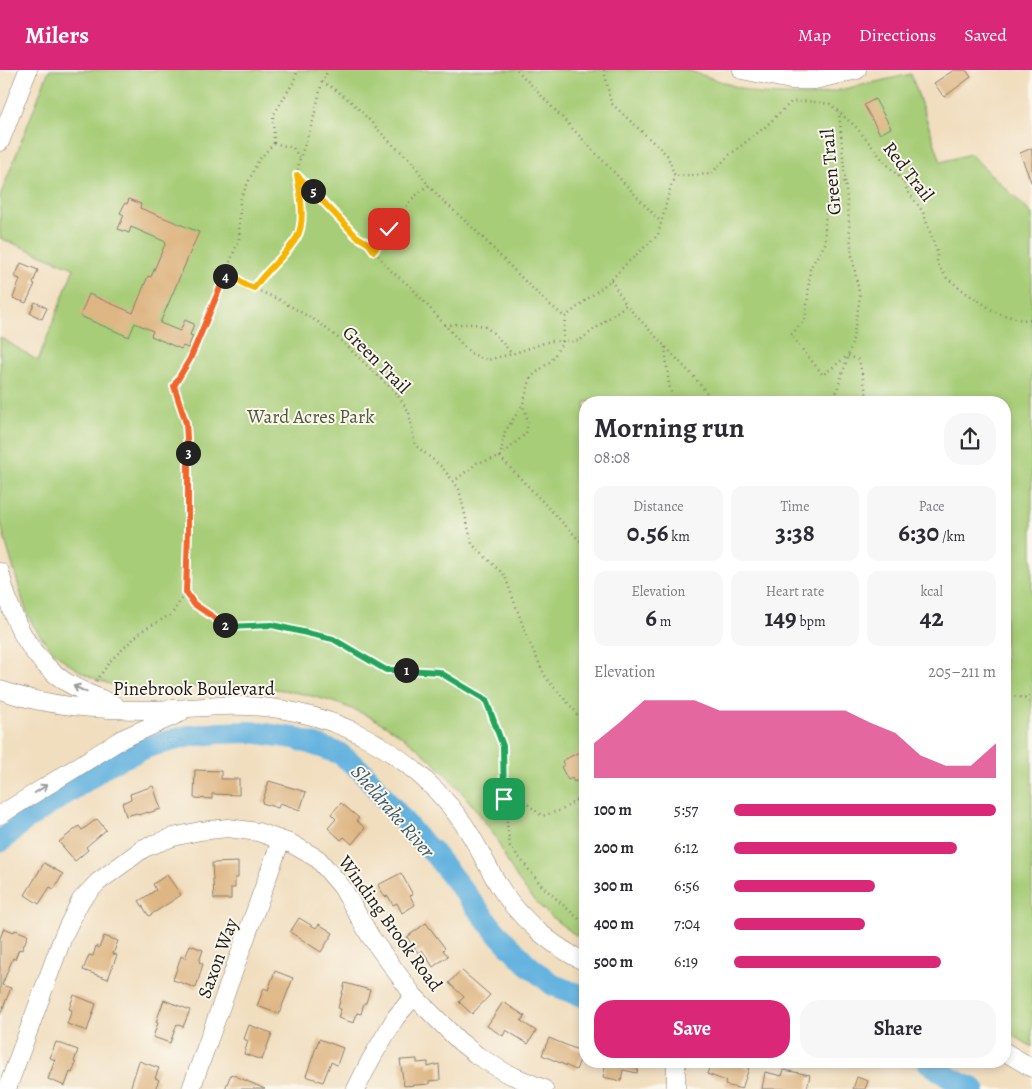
<!DOCTYPE html>
<html lang="en">
<head>
<meta charset="utf-8">
<style>
  body { margin:0; font-family:Alegreya,serif; background:#f7f7f7; color:#2b2b33; height:100vh; display:flex; flex-direction:column; font-size:19px; white-space:nowrap }
  * { box-sizing:border-box; margin:0 }
  p { font-size:16px; color:#7c7c81 }
  .icon { flex:none; width:28px; height:28px; fill:none; stroke:currentColor; stroke-width:2; stroke-linecap:round; stroke-linejoin:round }
  .map { position:relative; flex:1; overflow:hidden }
  .side { position:absolute; left:579px; top:326px; width:432px; height:672px; display:flex; flex-direction:column; background:#fff; border-radius:20px; box-shadow:0 2px 8px #0003 }
  .side>* { flex:none }
  .pin { position:absolute; display:grid; place-items:center; width:42px; height:42px; color:#fff; margin:-21px; border-radius:10px; box-shadow:0 2px 8px #0006 }
  .km { position:absolute; width:25px; height:25px; margin:-12px; border-radius:50%; background:#222; color:#fff; font-size:14px; line-height:25px; text-align:center }
  .round { display:grid; place-items:center; flex:none; width:52px; height:52px; border-radius:20px; background:#f7f7f7 }
  .summary { display:flex; align-items:center; justify-content:space-between; height:85px; padding:0 15px }
  h1 { font-size:28px; font-weight:700; line-height:38px }
  .stats { display:grid; grid-template-columns:repeat(3,1fr); gap:8px; height:85px; padding:5px 15px }
  .stats div { display:grid; align-content:center; border-radius:12px; background:#f7f7f7; text-align:center }
  .stats b { font-size:25px; font-weight:700 }
  .stats small { font-size:14px; font-weight:400 }
  .stats p { font-size:14px }
  .chart { height:140px; padding:10px 15px }
  .chart p { display:flex; justify-content:space-between }
  .chart svg { width:100%; height:90px; margin-top:5px; fill:#db2777; opacity:.7 }
  .action { display:flex; gap:10px; margin-top:auto; padding:10px 15px }
  .action a { flex:1; height:58px; border-radius:20px; background:#db2777; color:#fff; font-size:20px; font-weight:700; line-height:58px; text-align:center }
  .action a+a { background:#f7f7f7; color:#2b2b33 }
  ul { padding:0 15px; list-style:none; font-size:16px }
  li { display:grid; grid-template-columns:80px 60px 1fr; align-items:center; height:38px }
  li i { height:12px; border-radius:6px; background:#db2777 }
  header { display:flex; align-items:center; gap:30px; box-sizing:border-box; height:70px; padding:0 25px; background:#db2777; color:#fff }
  header strong { font-size:24px }
  nav { display:flex; gap:28px; margin-inline-start:auto; font-size:18px }
  .map>svg:first-child { display:block }
  .green { fill:#a7cd78; stroke:#62744a }
  .lines { fill:none; stroke-linecap:round; stroke-linejoin:round }
  .river { stroke:#65b3df; stroke-width:22 }
  .building { fill:#deb683 }
  .minor-casing { stroke:#867d6e; stroke-width:19 }
  .path { stroke:#867d6e; stroke-width:2.5; stroke-dasharray:1 4; stroke-linecap:butt }
  .minor { stroke:#fff; stroke-width:18 }
  .oneway { stroke:#999 }
  .split-1-casing { stroke:#fff; stroke-width:10 }
  .split-2-casing { stroke:#fff; stroke-width:10 }
  .split-3-casing { stroke:#fff; stroke-width:10 }
  .split-4-casing { stroke:#fff; stroke-width:10 }
  .split-5-casing { stroke:#fff; stroke-width:10 }
  .split-6-casing { stroke:#fff; stroke-width:10 }
  .split-1 { stroke:#22a559; stroke-width:6 }
  .split-2 { stroke:#22a559; stroke-width:6 }
  .split-3 { stroke:#f0652b; stroke-width:6 }
  .split-4 { stroke:#f0652b; stroke-width:6 }
  .split-5 { stroke:#f5b400; stroke-width:6 }
  .split-6 { stroke:#f5b400; stroke-width:6 }
  .labels { text-anchor:middle; stroke-width:4; stroke-linejoin:round; paint-order:stroke }
  .street-label { font-size:19px; fill:#1c1c1c; stroke:#fbf7ec }
  .park-label { font-size:19px; fill:#4d5a3c; stroke:#fbf7ec }
  .water-label { font-size:20px; font-style:italic; fill:#39586a; stroke:#fbf7ec }
</style>
</head>
<body>
<header>
<strong>Milers</strong>
<nav><a>Map</a><a>Directions</a><a>Saved</a></nav>
</header>
<div class="map">
<svg width="1032" height="1019" viewBox="0 0 1032 1019">
  <rect width="100%" height="100%" fill="#fbf7ec"/>
  <filter id="ink" filterUnits="userSpaceOnUse"><feTurbulence type="fractalNoise" baseFrequency=".02" numOctaves="2"/><feDisplacementMap in="SourceGraphic" scale="10" xChannelSelector="R" yChannelSelector="G"/><feConvolveMatrix kernelMatrix="1 2 1 2 8 2 1 2 1" color-interpolation-filters="sRGB"/></filter>
  <filter id="wash" filterUnits="userSpaceOnUse"><feTurbulence type="fractalNoise" baseFrequency=".0096" numOctaves="4" result="noise"/><feDisplacementMap in="SourceGraphic" scale="20" xChannelSelector="R" yChannelSelector="G"/><feGaussianBlur stdDeviation="1.12" result="paint"/><feColorMatrix in="noise" values="0 0 0 0 0 0 0 0 0 0 0 0 0 0 0 0 0 1.4 0 .05"/><feComposite in="paint" operator="in"/></filter>
  <g filter="url(#wash)">
    <rect width="100%" height="100%" fill="#f1debf"/>
    <path class="green" d="M49 0H687L758 24 813 26 911 4 941 92 970 84 1032 144V977L1005 960V332H585V871C554 851 531 832 512 800 505 789 501 776 494 765 464 720 424 676 376 650 327 624 265 614 210 615 192 616 174 620 157 620 103 622 53 595 29 547 22 532 19 515 14 500 9 483 3 465 0 448 0 429 0 408 0 389 0 348 0 308 0 267L38 291 74 198 0 168V126Z"/>
    <g class="lines">
      <path class="river" d="M0 772 24 751 87 710 105 696 150 676 189 666 219 663 251 662 294 668 339 683 363 702 417 767 432 781 495 861 527 894 553 915 585 927
        M928 992 950 1008 974 1019"/>
    </g>
    <g id="blocks">
      <path class="building" d="M954 0H966L971 7 944 27 934 13Z
        M875 29 891 58 880 64 864 35Z
        M1032 78V112H1031L1020 83Z
        M129 129 141 134 140 138 199 162 160 253 180 261 185 250 194 254 190 265 193 266 188 278 183 276 181 279 151 266 153 261 135 253 129 267 80 246 89 224 133 243 148 206 151 207 166 172 131 157 129 163 118 159 124 145 120 143 125 133 127 134Z
        M21 193 38 200 33 213 35 214 26 233 13 228 20 209 15 207Z
        M35 232 47 238 42 249 30 243Z
        M585 679V706L574 712 572 708 568 710 561 697 564 695 562 691Z
        M195 700 221 701V709H239V725L212 724V729L194 728Z
        M269 711 306 722 300 740 280 733 278 738 262 733Z
        M153 716 161 739 148 743V742L138 745 137 743 126 746 122 733 131 729 130 724Z
        M341 733 359 748 356 750 365 758 352 774 344 767 341 770 328 758 336 749 331 744Z
        M97 749 106 760 86 777 88 780 75 791 59 772 79 756 82 760Z
        M238 792V808H235V818H231V829H214L212 793Z
        M44 793 63 804 54 819 50 817 39 834 25 825Z
        M401 803 413 825 410 826 415 835 402 843 397 833 393 835 388 826 385 827 378 815Z
        M167 805 181 825 149 846 139 831 156 820 153 814Z
        M299 848 316 858 319 854 333 863 321 882 290 862Z
        M426 853 445 878 443 880 448 886 433 897 422 880 418 883 407 867Z
        M4 858 14 862 15 860 28 865 22 880 19 879 15 889 13 888 2 915 11 918 0 945V868Z
        M104 866 118 871 113 884 117 885 108 909 83 900 89 885 93 886 96 876 99 878Z
        M190 875 203 880 199 892 203 894 196 918 173 910 181 886 185 888Z
        M461 900 490 925 472 944 459 932 464 927 449 913Z
        M275 901 293 908 279 944 257 936 264 918 268 920Z
        M345 913 370 920 366 933H364L361 944 357 943 354 953 338 948 341 939 338 938Z
        M74 925 96 934 87 961 67 954 72 940 69 939Z
        M164 930 190 940 183 957 177 954 170 973 153 967 158 953 156 952Z
        M503 932 525 946 521 951 536 961 528 974 506 960 503 966 487 956Z
        M249 955 272 963 262 990 244 984 248 971 244 969Z
        M549 968 583 982 576 1000 542 985Z
        M319 969 343 978 337 995 331 992 323 1012 306 1006Z
        M56 972 78 980 74 992 76 993 72 1003 70 1002 65 1016 48 1009 55 990 50 988Z
        M417 989V993L428 992V997L439 994 440 1010 429 1011V1014L404 1016 400 990Z
        M139 991 159 998 155 1008 159 1010 155 1019H130Z
        M606 992H639L637 1003 623 1000 621 1011 603 1007Z
        M711 992H731L749 998 742 1019 725 1015 726 1011 707 1004Z
        M784 1000 810 1005 807 1019H762L765 1002 782 1006Z
        M231 1004 265 1019H225Z
        M857 1007 868 1011 865 1019H853Z"/>
    </g>
  </g>
  <g filter="url(#ink)">
    <use href="#blocks" fill-opacity="0" stroke="#867d6e" stroke-width="1"/>
    <g class="lines">
      <g class="minor-casing">
        <path id="minor" d="M742 0 790 10H815L857 0
          M0 72 28 0
          M0 502C10 544 26 584 63 610 79 621 98 627 115 635
          M0 620C48 637 99 640 149 640 173 640 197 637 221 636 271 634 323 644 367 668 405 689 438 718 463 753 479 776 489 802 505 825 525 853 554 877 585 892
          M0 745 122 669 180 643
          M1005 982 1032 998
          M7 1019 64 864 81 830 98 812 144 778 173 767 200 761 228 758 258 762 292 774 318 789 342 817 370 866 414 926 459 971 478 986 506 1003 544 1019
          M191 1019 281 770
          M356 1019 371 989 396 947 414 926
          M676 1019V992"/>
      </g>
      <path class="path" d="M517 0 661 152
        M604 0 611 33 667 85 675 106 711 104 728 86 765 57 791 32 807 31 830 34 857 58 883 90 904 112 907 120 923 142 937 182V194L947 208 965 222 997 243 1022 250 1032 249
        M322 12C354 29 366 48 390 72 397 79 406 85 413 93 418 100 423 108 428 115 444 133 463 148 480 165 508 193 534 223 565 247
        M274 73 258 91 240 130 239 169 210 243 190 289 174 316 186 353 189 401 186 522 195 534 227 557 272 555 333 569 386 599 439 601 486 631 503 676 504 729 510 776 542 816 580 850 585 849
        M274 73 273 46 293 13 298 0
        M274 73 293 78 300 88
        M297 105 356 166 369 174 390 200 411 217 470 283 487 290 512 284 550 271H579L626 235 695 308 714 332
        M844 112 829 121 825 151V174L810 198 808 226 805 249 791 265 823 305 847 286
        M374 181 413 128 428 115
        M227 200 244 214 280 230 318 252 338 268 396 323 409 342 415 375 442 397 459 419 472 474 505 506 527 567 546 608 575 641 585 659
        M611 210 626 235
        M254 218 264 203 276 192 298 166 301 145 297 105 300 88 313 51 322 12 328 0
        M565 247 611 210 626 194 658 165 670 119 675 106
        M445 255C486 252 486 253 512 284
        M665 277 669 315 674 332
        M848 286 859 290 868 332
        M833 332 852 274 860 227 852 186 839 42
        M500 387 505 362 523 334 531 307 552 290 563 271 565 247
        M500 387 585 476
        M453 412 477 393 500 387 526 363 528 352 523 334
        M96 611 112 589 143 560 172 544 186 522
        M1005 624 1024 628 1032 633
        M1024 628 1032 625
        M504 703 520 728 542 746 562 740 585 724"/>
      <use href="#minor" class="minor"/>
    </g>
    <defs><path id="oneway-shaft" d="M-6 0H5M1.5-3L5.5 0L1.5 3" fill="none" stroke-width="1.6" stroke-linecap="round" stroke-linejoin="round" transform="scale(1.25)"/></defs>
    <g class="oneway">
      <use href="#oneway-shaft" transform="translate(80 619) rotate(-154)"/>
      <use href="#oneway-shaft" transform="translate(41 719) rotate(-32)"/>
    </g>
  </g>
  <g class="lines" filter="url(#ink)">
    <g class="split-1-casing">
      <path id="split-1" d="M406 600 439 602 486 630 503 676 504 729"/>
    </g>
    <g class="split-2-casing">
      <path id="split-2" d="M225 555 227 557 272 555 333 569 386 600H406"/>
    </g>
    <g class="split-3-casing">
      <path id="split-3" d="M188 383V462L186 522 194 534 225 555"/>
    </g>
    <g class="split-4-casing">
      <path id="split-4" d="M188 383 186 353 174 316 190 289 225 206"/>
    </g>
    <g class="split-5-casing">
      <path id="split-5" d="M225 206 227 200 244 214 254 218C266 200 286 186 297 167 306 152 300 121 297 105L313 121"/>
    </g>
    <g class="split-6-casing">
      <path id="split-6" d="M313 121 356 166 369 174 374 181 389 159"/>
    </g>
    <use href="#split-1" class="split-1"/>
    <use href="#split-2" class="split-2"/>
    <use href="#split-3" class="split-3"/>
    <use href="#split-4" class="split-4"/>
    <use href="#split-5" class="split-5"/>
    <use href="#split-6" class="split-6"/>
  </g>
  <g class="labels">
    <g class="street-label">
      <text transform="translate(909 101) rotate(52)" y="7">Red Trail</text>
      <text transform="translate(830 102) rotate(-95)" y="7">Green Trail</text>
      <text transform="translate(377 289) rotate(45)" y="7">Green Trail</text>
      <text x="194" y="625">Pinebrook Boulevard</text>
      <text transform="translate(391 853) rotate(54)" y="7">Winding Brook Road</text>
      <text transform="translate(217 888) rotate(-70)" y="7">Saxon Way</text>
    </g>
    <g class="park-label">
      <text x="311" y="353">Ward Acres Park</text>
    </g>
    <g class="water-label">
      <text transform="translate(393 741) rotate(49)" y="7">Sheldrake River</text>
    </g>
  </g>
</svg>
<div class="pin" style="left:504px;top:729px;background:#1e9e55"><svg class="icon" aria-label="arrive" viewBox="0 0 24 24"><path d="M6 21V4h12l-3 4 3 4H6"/></svg></div>
<div class="pin" style="left:389px;top:159px;background:#d93025"><svg class="icon" aria-label="check" viewBox="0 0 24 24"><path d="M5 12l5 5 9-10"/></svg></div>
<b class="km" style="left:406px;top:600px">1</b>
<b class="km" style="left:225px;top:555px">2</b>
<b class="km" style="left:188px;top:383px">3</b>
<b class="km" style="left:225px;top:206px">4</b>
<b class="km" style="left:313px;top:121px">5</b>
<section class="side">
<div class="summary"><div><h1>Morning run</h1><p>08:08</p></div><a class="round"><svg class="icon" aria-label="share" viewBox="0 0 24 24"><path d="M12 15V3M7 8l5-5 5 5M5 13v7h14v-7"/></svg></a></div>
<div class="stats">
<div><p>Distance</p><b>0.56<small> km</small></b></div>
<div><p>Time</p><b>3:38</b></div>
<div><p>Pace</p><b>6:30<small> /km</small></b></div>
</div>
<div class="stats">
<div><p>Elevation</p><b>6<small> m</small></b></div>
<div><p>Heart rate</p><b>149<small> bpm</small></b></div>
<div><p>kcal</p><b>42</b></div>
</div>
<div class="chart"><p><span>Elevation</span>205–211 m</p>
<svg viewBox="0 0 160 44" preserveAspectRatio="none"><path d="M0 44V27L10 17L20 6L30 6L40 6L50 11L60 11L70 11L80 11L90 11L100 11L110 17L120 22L130 33L140 38L150 38L160 27V44z"/></svg>
</div>
<ul>
<li><b>100 m</b>5:57<i style="width:100%"></i></li>
<li><b>200 m</b>6:12<i style="width:85%"></i></li>
<li><b>300 m</b>6:56<i style="width:54%"></i></li>
<li><b>400 m</b>7:04<i style="width:50%"></i></li>
<li><b>500 m</b>6:19<i style="width:79%"></i></li>
</ul>
<div class="action"><a>Save</a><a>Share</a></div>
</section>
</div>
</body>
</html>
